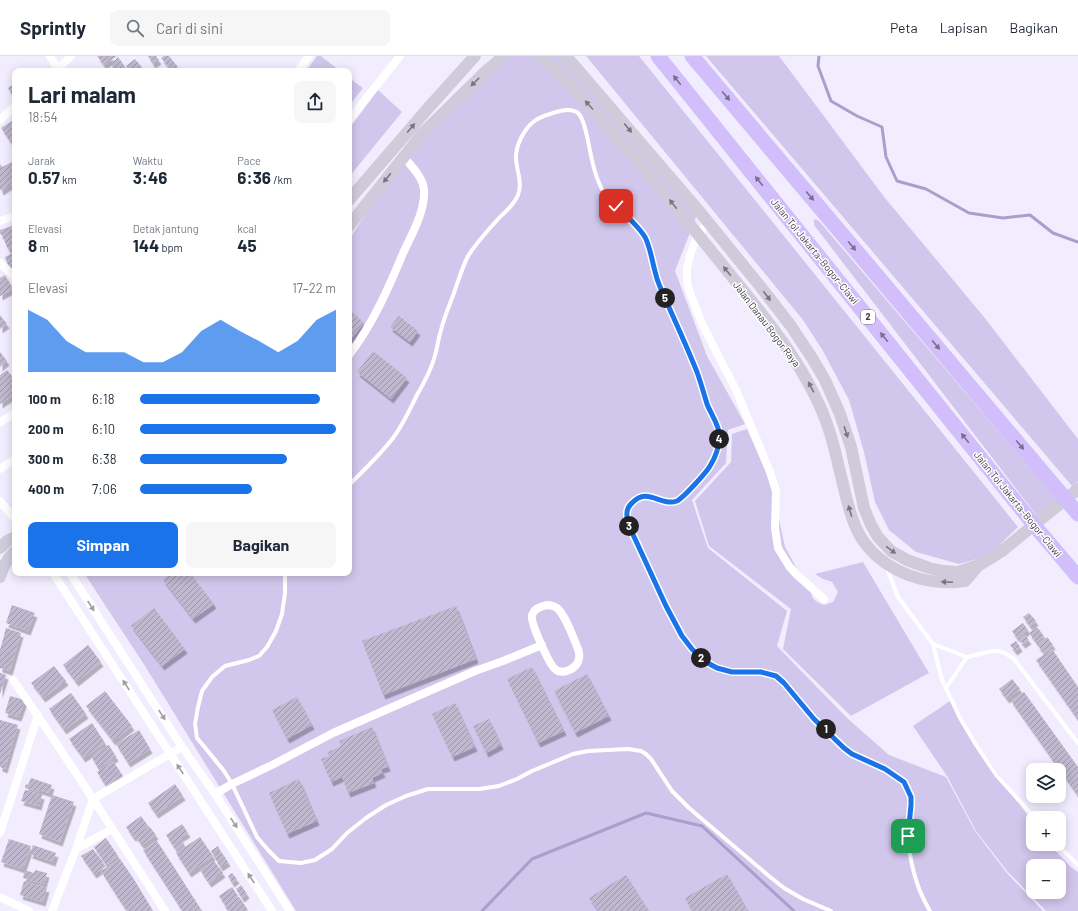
<!DOCTYPE html>
<html lang="id">
<head>
<meta charset="utf-8">
<style>
  body { margin:0; font-family:Barlow,sans-serif; background:#f6f6f7; color:#1f2937; height:100vh; display:flex; flex-direction:column; font-size:15px; white-space:nowrap }
  * { box-sizing:border-box; margin:0 }
  p { font-size:13px; color:#747a83 }
  .icon { flex:none; width:22px; height:22px; fill:none; stroke:currentColor; stroke-width:2; stroke-linecap:round; stroke-linejoin:round }
  .map { position:relative; flex:1; overflow:hidden }
  .side { position:absolute; left:12px; top:12px; width:340px; height:508px; display:flex; flex-direction:column; background:#fff; border-radius:8px; box-shadow:0 2px 10px #0003 }
  .side>* { flex:none }
  .controls { position:absolute; left:1026px; top:707px; display:grid; gap:8px }
  .controls a { display:grid; place-items:center; width:40px; height:40px; border-radius:8px; background:#fff; box-shadow:0 2px 10px #0003; font-size:20px }
  .pin { position:absolute; display:grid; place-items:center; width:34px; height:34px; color:#fff; margin:-17px; border-radius:8px; box-shadow:0 2px 6px #0006 }
  .km { position:absolute; width:20px; height:20px; margin:-10px; border-radius:50%; background:#222; color:#fff; font-size:11px; line-height:20px; text-align:center }
  .round { display:grid; place-items:center; flex:none; width:42px; height:42px; border-radius:8px; background:#f6f6f7 }
  .head { display:flex; align-items:center; justify-content:space-between; height:68px; padding:0 16px }
  h1 { font-size:22px; font-weight:700; line-height:30px }
  .stats { display:grid; grid-template-columns:repeat(3,1fr); gap:6px; height:68px; padding:4px 16px }
  .stats div { display:grid; align-content:center }
  .stats b { font-size:17px; font-weight:700 }
  .stats small { font-size:11px; font-weight:400 }
  .stats p { font-size:11px }
  .chart { height:112px; padding:8px 16px }
  .chart p { display:flex; justify-content:space-between }
  .chart svg { width:100%; height:72px; margin-top:4px; fill:#1a73e8; opacity:.7 }
  .button { display:flex; gap:8px; margin-top:auto; padding:8px 16px }
  .button a { flex:1; height:46px; border-radius:8px; background:#1a73e8; color:#fff; font-size:16px; font-weight:700; line-height:46px; text-align:center }
  .button a+a { background:#f6f6f7; color:#1f2937 }
  ul { padding:0 16px; list-style:none; font-size:13px }
  li { display:grid; grid-template-columns:64px 48px 1fr; align-items:center; height:30px }
  li i { height:10px; border-radius:5px; background:#1a73e8 }
  header { display:flex; align-items:center; gap:24px; box-sizing:border-box; height:56px; padding:0 20px; background:#fff; border-bottom:1px solid #e0e1e3 }
  header strong { font-size:19px }
  nav { display:flex; gap:22px; margin-inline-start:auto; font-size:14px }
  .search { width:280px; height:36px; background:#f6f6f7; display:flex; align-items:center; gap:10px; box-sizing:border-box; padding:0 14px; border-radius:8px; color:#747a83; font-size:15px }
  .map>svg:first-child { display:block }
  .green { fill:#d1c6eb; fill-rule:evenodd }
  .lines { fill:none; stroke-linecap:round; stroke-linejoin:round }
  .stream { stroke:#ac9ecc; stroke-width:3 }
  .building { fill:url(#building-hatch); filter:url(#shadow) }
  .lane { stroke:#fff; stroke-width:4 }
  .street { stroke:#fff; stroke-width:8 }
  .secondary { stroke:#cfcbdb; stroke-width:12 }
  .highway { stroke:#d1befb; stroke-width:15 }
  .oneway { fill:#796f8d }
  .oneway2 { fill:#787580 }
  .oneway3 { fill:#9e9da2 }
  .route-casing { stroke:#fff; stroke-width:8 }
  .route { stroke:#1a73e8; stroke-width:5 }
  .labels { text-anchor:middle; stroke-width:3; stroke-linejoin:round; paint-order:stroke }
  .shield { fill:#fff; stroke:#78767c; stroke-width:1 }
  .shield-label { font-size:9px; font-weight:bold; fill:#3e3b44 }
  .street-label { font-size:10px; fill:#3e3b44; stroke:#fff }
</style>
</head>
<body>
<header>
<strong>Sprintly</strong>
<div class="search"><svg class="icon" aria-label="search" viewBox="0 0 24 24"><circle cx="10" cy="10" r="6"/><path d="M15 15l6 6"/></svg>Cari di sini</div>
<nav><a>Peta</a><a>Lapisan</a><a>Bagikan</a></nav>
</header>
<div class="map">
<svg width="1078" height="855" viewBox="0 0 1078 855">
  <defs>
    <pattern id="building-hatch" width="6" height="6" patternUnits="userSpaceOnUse"><rect width="6" height="6" fill="#bfb8ce"/><path d="M-1 1l2-2M0 6l6-6M5 7l2-2" fill="none" stroke="#9d97a9"/></pattern>
    <filter id="shadow"><feDropShadow dx="2.5" dy="4.5" stdDeviation="0" flood-color="#0004"/></filter>
  </defs>
  <rect width="100%" height="100%" fill="#f2edfe"/>
  <path class="green" d="M317 0H321L340 15H306Z
    M506 0H563L698 156 675 215 707 300 745 368 728 374 726 407 692 444 708 492 787 555 777 590 847 662 889 699 946 721 975 775 1006 816 1043 855H296L145 610 84 517H349V184L363 162 448 48Z
    M586 0H639L858 272 1018 471 988 500 959 508 916 496 889 474 875 446 864 396 849 344 823 295 803 264Z
    M706 0H779L885 142 984 261 1078 383V426L1072 430Z
    M349 22 363 32 349 50Z
    M378 34 402 56 349 121V73Z
    M814 163 819 165 1057 444 1037 460 814 169Z
    M747 373 771 427 785 491 797 513 811 529C811 542 812 544 824 549L833 546 838 536 832 526 823 523 815 518 863 506 929 617 851 660 783 593 791 553 709 490 695 445 731 406 732 378Z
    M950 645 968 675 1033 767V788H1049L1071 811 1078 816V855H1046L1007 815 976 775 947 720 913 670ZM1033 810H1059V836H1033Z"/>
  <g class="lines">
    <path class="stream" d="M819 0 818 10 831 45 857 60 882 71 886 101 897 125 926 133 969 157 1003 162 1030 159 1053 177 1078 186
      M482 855 532 803 646 757 702 770 794 855"/>
  </g>
  <path class="building" d="M97 0H117L104 9Z
    M148 0H156L159 4 153 8Z
    M164 0H169L178 11 172 15 161 2Z
    M118 1 128 15H115L111 9Z
    M135 3 145 15H130L126 10Z
    M15 27V44L8 32Z
    M15 63V82L10 85 1 72Z
    M12 106 15 111V124L11 126 12 128 1 135 0 132V108L2 111Z
    M15 169V190L8 193 2 179 0 178V174Z
    M15 196V210L9 212 5 201Z
    M5 219 13 233 0 240V222Z
    M349 253 364 267 349 285Z
    M0 259 7 268 0 273Z
    M399 260 418 275 410 286 390 271Z
    M373 295 407 322 391 343 357 316Z
    M0 296 7 305 0 311Z
    M7 314 15 324V338L0 348V319Z
    M171 517H190L214 548 193 563 163 524Z
    M12 549 35 557 28 575 6 567Z
    M456 550 476 603 383 639 362 585Z
    M154 552 185 593 162 610 131 570Z
    M1029 557 1036 565 1030 570 1023 561Z
    M1023 567 1028 574 1017 582 1012 575Z
    M1037 571 1044 580 1036 586 1029 577Z
    M6 572 21 577 10 615 0 612V594Z
    M1025 579 1029 584 1023 588 1019 584Z
    M1047 581 1053 589 1044 597 1037 589Z
    M1016 585 1020 591 1015 595 1010 589Z
    M88 589 101 606 76 626 63 609Z
    M1052 593 1078 631V664L1036 604Z
    M54 610 66 625 43 642 31 627Z
    M532 611 564 675 538 687 507 623Z
    M0 617 6 619 0 638Z
    M587 618 609 660 575 677 554 635Z
    M1012 623 1020 633 1007 643 999 633Z
    M105 635 132 670 113 685 86 650Z
    M1024 636 1078 711V740L1011 645Z
    M71 637 86 658 64 674 49 653Z
    M10 640 25 644 19 661 5 657Z
    M297 641 312 669 287 683 272 654Z
    M455 647 475 691 452 701 432 658Z
    M489 663 501 689 486 697 473 670Z
    M0 664 18 669 5 713 0 711Z
    M92 667 105 687 83 702 69 683Z
    M372 671 388 711 381 713 383 717 372 722 374 727 348 737 342 721 331 726 321 703 329 700 328 696 341 690 339 685Z
    M139 674 150 693 128 707 116 688Z
    M109 689 116 701 98 712 91 700Z
    M113 705 123 720 106 730 97 716Z
    M31 722 52 729 49 737 40 734 39 736 25 732 26 728 28 729Z
    M299 723 317 765 287 778 269 737Z
    M175 728 183 740 156 758 148 747Z
    M25 734 42 739 39 750 21 745Z
    M52 739 74 746 60 786 39 778Z
    M141 760 148 770 142 775 149 770 156 779 142 789 135 780 133 781 126 771Z
    M182 768 188 777 180 782 184 788 176 794 166 779Z
    M200 781 213 800 189 817 176 797Z
    M106 782 118 800 106 809 94 791Z
    M9 783 31 790 23 813 1 806Z
    M157 785 168 802 202 855H182L174 842 143 794Z
    M33 789 56 797 53 806 30 798Z
    M218 790 221 796 214 800 211 795Z
    M93 793 103 806 100 808 103 812 94 818 81 800Z
    M222 797 228 806 220 811 215 802Z
    M120 803 133 822 153 855H127L120 845 101 815Z
    M214 805 223 817 209 827 200 814Z
    M25 814 34 817 35 814 47 817 44 828 23 822Z
    M232 817 237 823 232 827 228 820Z
    M727 818 748 855H692L685 842Z
    M626 819 649 855H598L589 842Z
    M24 825 47 832 43 846 20 839Z
    M241 829 247 838 242 842 236 833Z
    M232 831 238 840 225 849 219 840Z
    M239 841 248 854 245 855H228L225 851Z"/>
  <g class="lines">
    <path class="lane" d="M349 429C364 414 380 399 393 382 403 369 410 353 417 339 424 327 430 316 434 303 437 294 438 284 441 274 444 262 449 250 454 237 458 225 462 212 468 200 477 186 488 174 499 162 506 155 514 149 518 139 523 126 516 114 516 101 516 94 518 88 521 82 528 68 536 62 550 58 558 55 571 51 578 57 584 63 585 73 587 80 591 99 594 120 604 137 614 152 634 164 644 180 652 193 652 209 657 223 670 255 685 286 698 318 701 327 704 337 707 346 712 362 723 375 718 393 717 399 714 406 710 411 705 418 682 444 675 445 665 448 656 440 647 440 635 440 624 451 627 463 627 466 629 469 630 472 637 487 644 501 650 516 664 546 677 581 702 603 712 612 726 616 739 616 751 616 762 614 774 620 786 625 795 640 803 650 816 664 829 679 843 691 860 707 888 710 903 725 917 739 909 761 908 777 907 782 908 788 909 792 912 814 919 837 930 855
      M886 510 898 541 933 588 942 624 960 662 976 689 997 720 1035 762
      M285 517V537L282 558 276 575 267 591 259 600 249 604 225 610 212 621 202 635 198 651 195 668 197 682 207 694 224 715 232 728 257 781 268 794 279 805 301 807 315 804 332 793 347 777 366 762 386 749 406 740 428 733H479L499 730 517 723 532 715 573 698 588 695 628 693 641 695 646 698 651 703 672 735 689 752 769 820 784 832 803 843 831 855
      M933 588 967 601 993 595H998L1005 597 1014 603 1078 687
      M946 632 967 601
      M1057 788 1078 809"/>
    <path class="street" d="M50 0 59 15
      M56 15 71 0
      M298 15 309 0
      M0 64 15 50
      M349 64 400 0
      M0 165 15 160
      M709 167 698 178 690 199 687 213V226L690 237 703 270 736 334 770 416 776 435 775 472 778 492 789 510 797 519 824 543
      M0 207 15 221
      M349 299C373 268 389 231 404 195 413 176 425 155 424 134 423 121 412 111 404 101
      M0 366 15 357
      M0 413 15 403
      M0 445 15 463
      M53 517 272 855
      M70 517 182 691 215 738 290 855
      M547 549C551 549 554 550 557 552 566 560 573 581 578 593 579 596 580 599 579 602 578 612 563 620 555 613 549 608 530 566 532 559 534 553 542 550 547 549Z
      M13 624C66 699 115 777 165 855
      M215 738 232 728 272 709 333 677 475 615 503 605 542 589
      M0 777 38 659
      M76 793 112 773
      M0 841 29 855
      M52 855 76 793 93 743 182 691"/>
    <path class="secondary" d="M539 0C561 16 578 37 596 58 622 86 646 115 670 144 694 174 718 203 742 233 771 269 797 302 817 344 828 366 834 389 839 412 845 434 850 467 864 486 886 516 927 531 965 525L978 510
      M566 0 699 155 760 230 791 270 812 302 825 324 840 358 851 391 864 452 871 469 878 481 891 495 907 504 929 512 943 515 958 516 979 509 1002 495 1078 433
      M349 144 430 50 475 0
      M349 170 422 78 485 16 504 0
      M0 492 7 485 15 481
      M0 521C3 510 7 503 15 495"/>
    <path class="highway" d="M658 0 1039 475 1078 521
      M692 0 1078 458"/>
  </g>
  <defs><path id="oneway-solid" d="M-6-.8H1V-3.2L6.5 0L1 3.2V.8H-6Z"/></defs>
  <g class="oneway">
    <use href="#oneway-solid" transform="translate(677 24) rotate(-129)"/>
    <use href="#oneway-solid" transform="translate(726 40) rotate(50)"/>
    <use href="#oneway-solid" transform="translate(759 125) rotate(-129)"/>
    <use href="#oneway-solid" transform="translate(810 140) rotate(50)"/>
    <use href="#oneway-solid" transform="translate(852 190) rotate(50)"/>
    <use href="#oneway-solid" transform="translate(884 281) rotate(-129)"/>
    <use href="#oneway-solid" transform="translate(936 289) rotate(50)"/>
    <use href="#oneway-solid" transform="translate(965 382) rotate(-129)"/>
    <use href="#oneway-solid" transform="translate(1020 389) rotate(50)"/>
  </g>
  <g class="oneway2">
    <use href="#oneway-solid" transform="translate(475 26) rotate(135)"/>
    <use href="#oneway-solid" transform="translate(589 49) rotate(-132)"/>
    <use href="#oneway-solid" transform="translate(411 72) rotate(-50)"/>
    <use href="#oneway-solid" transform="translate(628 72) rotate(50)"/>
    <use href="#oneway-solid" transform="translate(387 122) rotate(129)"/>
    <use href="#oneway-solid" transform="translate(673 148) rotate(-129)"/>
    <use href="#oneway-solid" transform="translate(727 215) rotate(-129)"/>
    <use href="#oneway-solid" transform="translate(767 240) rotate(53)"/>
    <use href="#oneway-solid" transform="translate(811 331) rotate(-118)"/>
    <use href="#oneway-solid" transform="translate(846 376) rotate(72)"/>
    <use href="#oneway-solid" transform="translate(850 455) rotate(-107)"/>
    <use href="#oneway-solid" transform="translate(891 494) rotate(36)"/>
    <use href="#oneway-solid" transform="translate(947 526) rotate(-178)"/>
  </g>
  <g class="oneway3">
    <use href="#oneway-solid" transform="translate(91 550) rotate(57)"/>
    <use href="#oneway-solid" transform="translate(126 629) rotate(-123)"/>
    <use href="#oneway-solid" transform="translate(162 659) rotate(57)"/>
    <use href="#oneway-solid" transform="translate(180 713) rotate(-123)"/>
    <use href="#oneway-solid" transform="translate(234 767) rotate(57)"/>
    <use href="#oneway-solid" transform="translate(251 822) rotate(-123)"/>
  </g>
  <g class="lines">
    <g class="route-casing">
      <path id="route" d="M616 150C626 159 638 170 645 181 651 193 652 206 656 219 657 224 659 228 661 233 673 261 686 288 697 316 701 327 704 338 707 348 711 358 717 366 719 376 720 389 717 399 710 410 706 417 683 442 677 445 660 451 648 430 632 447 624 454 627 463 630 472L666 550 682 580 692 593 704 605 717 612 732 616H761L776 620 784 627 814 663 844 692 852 698 885 713 904 726 911 741V749L908 780"/>
    </g>
    <use href="#route" class="route"/>
  </g>
  <g class="labels">
    <rect class="shield" x="861" y="254" width="14" height="14" rx="3"/>
    <g class="shield-label">
      <text x="868" y="264">2</text>
    </g>
    <g class="street-label">
      <text transform="translate(815 195) rotate(51)" y="4">Jalan Tol Jakarta–Bogor–Ciawi</text>
      <text transform="translate(767 268) rotate(53)" y="4">Jalan Danau Bogor Raya</text>
      <text transform="translate(1018 448) rotate(51)" y="4">Jalan Tol Jakarta–Bogor–Ciawi</text>
    </g>
  </g>
</svg>
<div class="controls">
<a><svg class="icon" aria-label="layers" viewBox="0 0 24 24"><path d="M12 4l9 5-9 5-9-5zM3 14l9 5 9-5"/></svg></a>
<a>+</a>
<a>−</a>
</div>
<div class="pin" style="left:908px;top:780px;background:#1e9e55"><svg class="icon" aria-label="arrive" viewBox="0 0 24 24"><path d="M6 21V4h12l-3 4 3 4H6"/></svg></div>
<div class="pin" style="left:616px;top:150px;background:#d93025"><svg class="icon" aria-label="check" viewBox="0 0 24 24"><path d="M5 12l5 5 9-10"/></svg></div>
<b class="km" style="left:826px;top:673px">1</b>
<b class="km" style="left:701px;top:602px">2</b>
<b class="km" style="left:629px;top:470px">3</b>
<b class="km" style="left:719px;top:383px">4</b>
<b class="km" style="left:665px;top:242px">5</b>
<section class="side">
<div class="head"><div><h1>Lari malam</h1><p>18:54</p></div><a class="round"><svg class="icon" aria-label="share" viewBox="0 0 24 24"><path d="M12 15V3M7 8l5-5 5 5M5 13v7h14v-7"/></svg></a></div>
<div class="stats">
<div><p>Jarak</p><b>0.57<small> km</small></b></div>
<div><p>Waktu</p><b>3:46</b></div>
<div><p>Pace</p><b>6:36<small> /km</small></b></div>
</div>
<div class="stats">
<div><p>Elevasi</p><b>8<small> m</small></b></div>
<div><p>Detak jantung</p><b>144<small> bpm</small></b></div>
<div><p>kcal</p><b>45</b></div>
</div>
<div class="chart"><p><span>Elevasi</span>17–22 m</p>
<svg viewBox="0 0 160 44" preserveAspectRatio="none"><path d="M0 44V6L10 12L20 25L30 32L40 32L50 32L60 38L70 38L80 32L90 19L100 12L110 19L120 25L130 32L140 25L150 12L160 6V44z"/></svg>
</div>
<ul>
<li><b>100 m</b>6:18<i style="width:92%"></i></li>
<li><b>200 m</b>6:10<i style="width:100%"></i></li>
<li><b>300 m</b>6:38<i style="width:75%"></i></li>
<li><b>400 m</b>7:06<i style="width:57%"></i></li>
</ul>
<div class="button"><a>Simpan</a><a>Bagikan</a></div>
</section>
</div>
</body>
</html>
